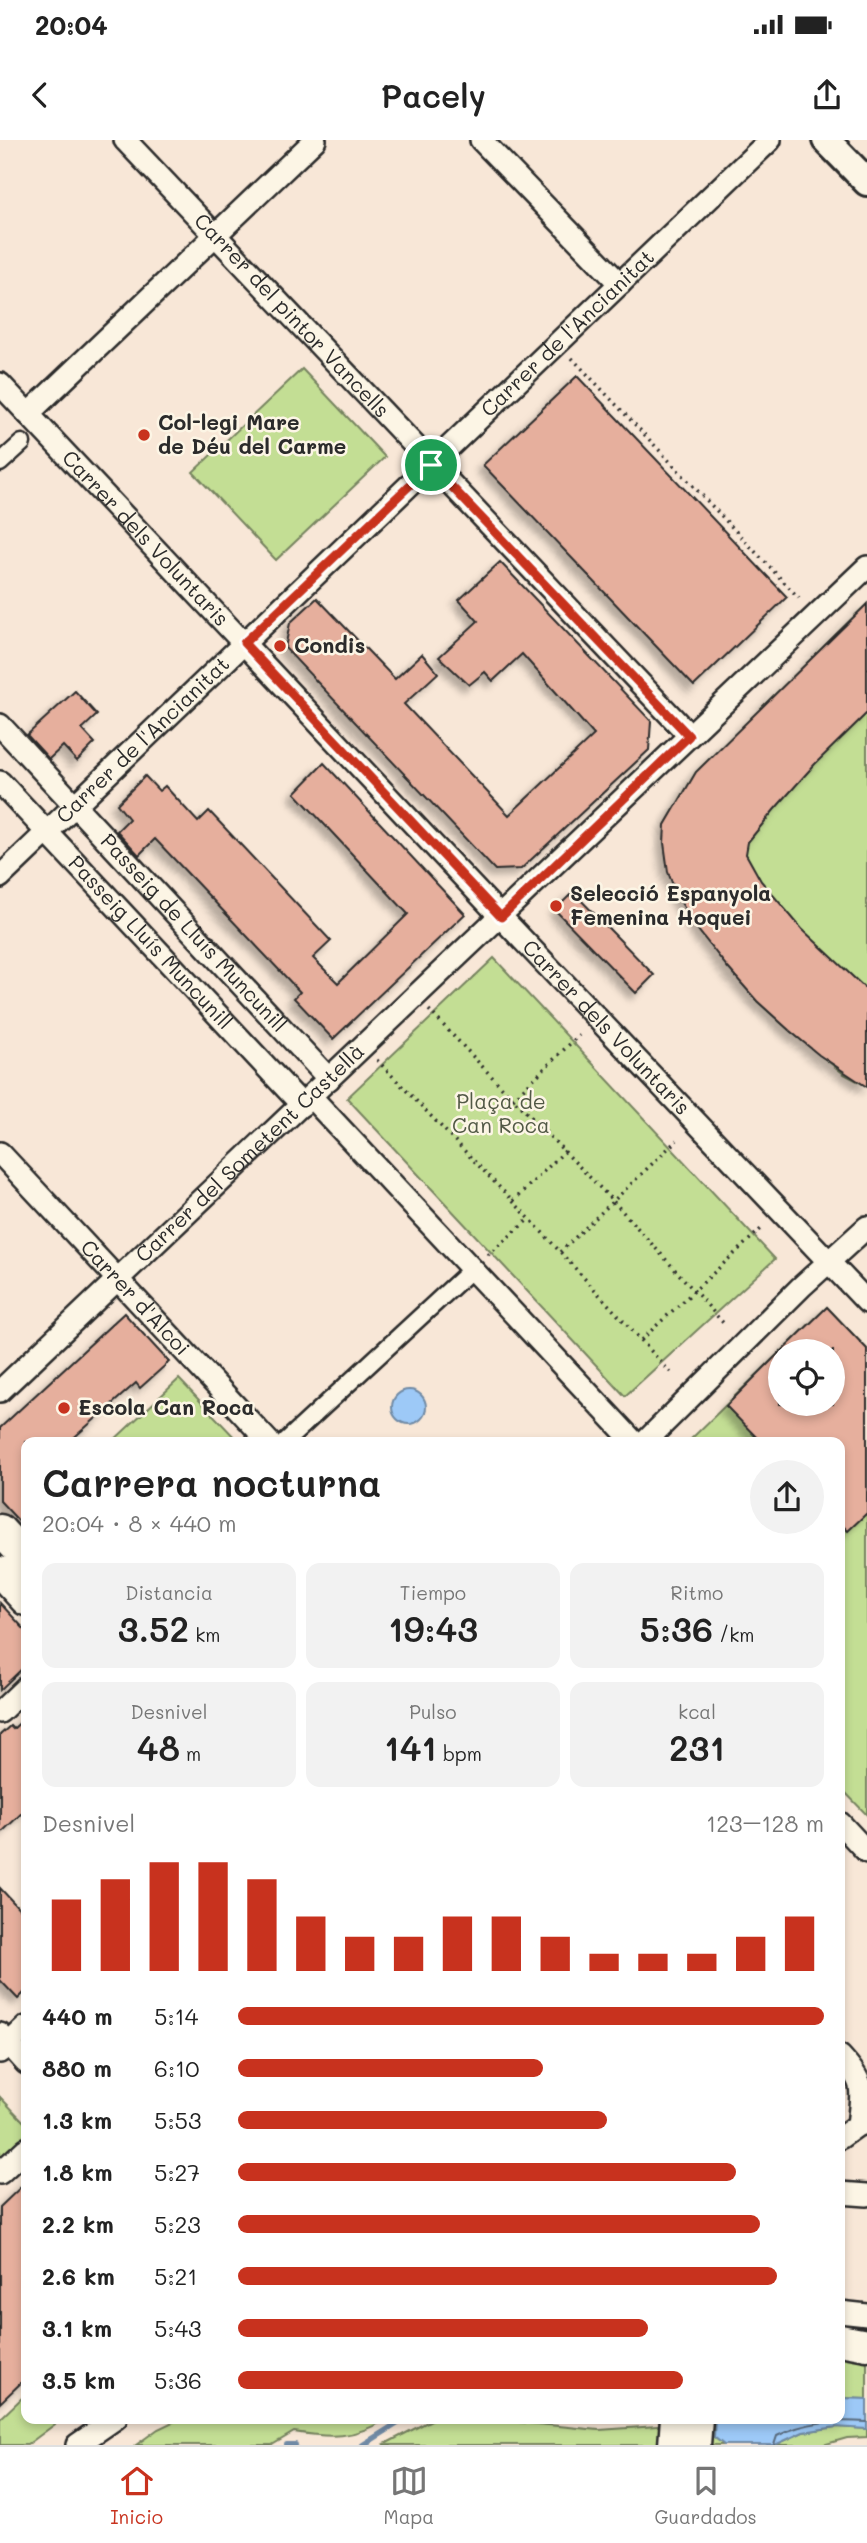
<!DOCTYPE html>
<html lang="es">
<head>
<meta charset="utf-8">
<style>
  body { margin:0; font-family:Mali,sans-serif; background:#f2f2f2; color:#222; height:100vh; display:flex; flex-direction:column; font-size:26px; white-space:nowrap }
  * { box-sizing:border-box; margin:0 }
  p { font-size:23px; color:#767676 }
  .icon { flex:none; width:38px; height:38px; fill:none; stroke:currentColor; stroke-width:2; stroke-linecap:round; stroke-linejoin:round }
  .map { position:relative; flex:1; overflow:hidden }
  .sheet { position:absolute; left:21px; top:1297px; width:824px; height:987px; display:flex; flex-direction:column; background:#fff; border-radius:14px; box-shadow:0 4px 10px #0003 }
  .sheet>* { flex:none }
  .tools { position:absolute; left:768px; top:1199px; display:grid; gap:14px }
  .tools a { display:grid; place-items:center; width:77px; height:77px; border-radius:50%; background:#fff; box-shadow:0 4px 10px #0003; font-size:35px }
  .pin { position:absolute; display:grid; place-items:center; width:60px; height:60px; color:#fff; margin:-30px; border:4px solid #fff; border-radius:50%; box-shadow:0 2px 7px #0007 }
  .round { display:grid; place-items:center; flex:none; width:74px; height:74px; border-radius:37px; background:#f2f2f2 }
  .headline { display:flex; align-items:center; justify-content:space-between; height:119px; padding:0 21px }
  h1 { font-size:38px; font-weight:600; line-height:52px }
  .figures { display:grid; grid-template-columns:repeat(3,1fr); gap:10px; height:119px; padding:7px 21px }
  .figures div { display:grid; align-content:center; border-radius:14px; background:#f2f2f2; text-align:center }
  .figures b { font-size:35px; font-weight:600 }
  .figures small { font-size:19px; font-weight:400 }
  .figures p { font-size:19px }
  .chart { height:196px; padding:14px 21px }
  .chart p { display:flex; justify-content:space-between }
  .chart svg { width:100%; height:126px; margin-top:7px; stroke:#c8321e; stroke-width:6 }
  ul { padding:0 21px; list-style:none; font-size:23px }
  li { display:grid; grid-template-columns:112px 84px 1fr; align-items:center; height:52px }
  li i { height:18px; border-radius:9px; background:#c8321e }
  .status { display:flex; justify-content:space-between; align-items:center; height:49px; padding:0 35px; background:#fff; direction:ltr }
  .status svg { height:19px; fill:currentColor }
  header { display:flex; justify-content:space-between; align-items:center; height:91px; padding:0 21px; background:#fff; font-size:32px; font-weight:600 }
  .tab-bar { display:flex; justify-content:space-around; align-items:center; height:98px; border-top:2px solid #e0e0e0; background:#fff; font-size:19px; color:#767676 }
  .tab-bar a { display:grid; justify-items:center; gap:4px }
  .tab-bar .active { color:#c8321e }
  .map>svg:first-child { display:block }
  .green { fill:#c3de94; stroke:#778460; stroke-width:2 }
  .water { fill:#9dc9f7; stroke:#6f8aa5; stroke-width:2 }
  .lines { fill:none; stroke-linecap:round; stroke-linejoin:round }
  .shore { stroke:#596a7d; stroke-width:2 }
  .stream { stroke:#6f8aa5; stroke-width:6 }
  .building { fill:#e6af9d; stroke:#2b2b2b; stroke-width:2; filter:url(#shadow) }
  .pedestrian-casing { stroke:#2b2b2b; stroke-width:21 }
  .minor-casing { stroke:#2b2b2b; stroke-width:26 }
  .tertiary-casing { stroke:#2b2b2b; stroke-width:32 }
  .secondary-casing { stroke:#2b2b2b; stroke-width:35 }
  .path { stroke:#2b2b2b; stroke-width:3.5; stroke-dasharray:2 5; stroke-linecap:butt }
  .pedestrian { stroke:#fcf5e5; stroke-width:16 }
  .minor { stroke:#fcf5e5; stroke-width:21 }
  .tertiary { stroke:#fcf5e5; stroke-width:26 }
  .secondary { stroke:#fcf5e5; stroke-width:30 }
  .route-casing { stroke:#fff; stroke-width:14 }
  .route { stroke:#c8321e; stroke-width:9 }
  .poi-dot { fill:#c8321e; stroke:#fcf5e5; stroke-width:2.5 }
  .labels { text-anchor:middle; stroke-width:5; stroke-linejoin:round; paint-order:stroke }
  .street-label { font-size:21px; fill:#2b2b2b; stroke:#fcf5e5 }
  .poi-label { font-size:21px; font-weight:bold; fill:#2b2b2b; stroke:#fcf5e5; text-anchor:start }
  .park-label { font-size:21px; fill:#515845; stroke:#fcf5e5 }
</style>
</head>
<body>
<div class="status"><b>20:04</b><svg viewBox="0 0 49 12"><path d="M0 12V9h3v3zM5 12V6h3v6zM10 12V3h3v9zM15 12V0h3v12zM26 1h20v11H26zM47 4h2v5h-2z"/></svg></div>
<header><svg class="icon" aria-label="back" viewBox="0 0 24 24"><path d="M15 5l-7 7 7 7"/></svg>Pacely<svg class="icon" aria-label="share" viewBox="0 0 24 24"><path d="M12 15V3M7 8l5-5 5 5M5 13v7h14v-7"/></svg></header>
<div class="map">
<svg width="867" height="2305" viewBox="0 0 867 2305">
  <defs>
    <filter id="shadow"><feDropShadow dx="-6" dy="6" stdDeviation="3.5" flood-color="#0004"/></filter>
  </defs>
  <rect width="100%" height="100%" fill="#f8e7d7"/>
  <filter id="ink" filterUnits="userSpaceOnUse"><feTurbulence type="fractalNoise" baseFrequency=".0143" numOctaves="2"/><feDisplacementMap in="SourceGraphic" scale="14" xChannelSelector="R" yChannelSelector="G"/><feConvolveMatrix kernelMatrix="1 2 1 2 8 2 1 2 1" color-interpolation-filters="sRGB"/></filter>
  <g filter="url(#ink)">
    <path class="green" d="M302 229 385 317 276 420 193 332Z
      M867 464V946L844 934 790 891 757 861 698 790 665 685 696 632Z
      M494 818 775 1119 625 1256 347 958Z
      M827 1167 867 1209V1675L840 1647V1302H688L780 1212V1264H833V1211H782Z
      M179 1239 239 1302H112Z
      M0 1957 26 1984V1993L23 1998 0 2020Z
      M840 2210 867 2213V2259L840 2258Z
      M26 2254V2278L62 2279 27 2305H0V2279Z
      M181 2278H387V2279C353 2299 331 2298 294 2292L272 2305H136L158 2289Z
      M435 2278 486 2279 599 2290 715 2282 714 2297 724 2305H383Z
      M836 2287 867 2289V2297L847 2298 823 2305H775L803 2292Z"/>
    <path class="water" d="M392 1267a17 17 0 1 1 34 0a17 17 0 1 1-34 0Z
      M840 2258 867 2259V2289L836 2287 803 2292 775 2305H724L714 2297 715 2279 840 2278Z"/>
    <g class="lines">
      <path class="shore" d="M774 2305 777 2296C806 2281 835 2280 867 2282"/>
      <path class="stream" d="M287 2305H295
        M363 2305 406 2278"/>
    </g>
    <path class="building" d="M577 236 787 457 694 546 483 325Z
      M500 422 651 581 649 610 521 729 495 730 285 508 290 483 317 458 395 539 422 514 438 533 404 564 509 675 594 595 522 514 493 541 485 532 469 545 439 517 478 481 459 460Z
      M867 464V573L815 624 774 670 748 702 746 714 761 741 802 789 867 850V947L819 915 790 891 757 861 728 828 698 790 677 756 668 732 664 703 665 685 696 632Z
      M75 551 97 575 82 589 95 603 77 621 63 606 49 619 27 595Z
      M324 623 465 774 333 899 294 858 300 852 155 699 139 715 117 691 129 679 117 664 145 636 159 651 165 646 198 682 209 671 331 801 313 818 338 843 408 774 295 653Z
      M573 752 654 835 636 853 555 770Z
      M827 1167 867 1209V1373L848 1391 840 1383V1302H761L726 1266 780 1212V1264H833V1211H782Z
      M124 1173 169 1222 140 1248 136 1243 69 1302H26V1389L0 1361V1288Z
      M0 1463 26 1491V1525L0 1550Z
      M26 1577V1669L0 1694V1595L10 1586 13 1589Z
      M0 1748 26 1776V1851L18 1859 0 1840Z
      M26 2042V2238L0 2263V2067Z"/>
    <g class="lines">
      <g class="pedestrian-casing">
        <path id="pedestrian" d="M0 323 22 303
          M285 1302 472 1129"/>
      </g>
      <g class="minor-casing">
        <g id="minor">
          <path id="s1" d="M125 0 689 595"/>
          <path d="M481 0 620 144"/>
          <path id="s2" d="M0 244 501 777 867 1162"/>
          <path d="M28 274 315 0"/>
          <path id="s3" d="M0 585 329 939"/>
          <path id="s4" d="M0 642 302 965"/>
          <path id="s5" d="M0 737 770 0"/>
          <path d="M311 957 634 1302"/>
          <path id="s6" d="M0 1013 269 1302"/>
          <path id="s7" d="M0 1251 867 427"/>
          <path d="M645 1302 801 1147 867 1087"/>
          <path d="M0 1572 26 1547"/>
          <path d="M840 1683 867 1712"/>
          <path d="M0 1894 26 1923"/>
          <path d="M0 1912 26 1887"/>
          <path d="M840 1916C866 1944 862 1948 858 1985"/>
          <path d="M840 1998 858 1985 867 1983"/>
          <path d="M0 2033 26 2009"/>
          <path d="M840 2053 867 2055"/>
          <path d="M840 2172 867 2175"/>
          <path d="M77 2305 116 2278"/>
        </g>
      </g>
      <g class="tertiary-casing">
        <path id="tertiary" d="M826 0 867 42"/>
      </g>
      <g class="secondary-casing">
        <path id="secondary" d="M0 1390 26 1418
          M0 1432 26 1460
          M840 2200 867 2205
          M674 2305 676 2278
          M695 2305 697 2278"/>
      </g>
      <path class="path" d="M572 218 799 458
        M429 870 513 959 613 1061 726 1186
        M377 920 530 1079 672 1234
        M513 959 579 895
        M513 1061 565 1011
        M560 1112 677 1000
        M488 1115 529 1079
        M641 1200 761 1089"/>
      <use href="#pedestrian" class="pedestrian"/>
      <use href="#minor" class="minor"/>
      <use href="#tertiary" class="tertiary"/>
      <use href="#secondary" class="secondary"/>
    </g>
  </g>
  <g class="lines" filter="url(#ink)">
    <g class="route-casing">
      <path id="route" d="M431 325 689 596 501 777 244 503Z"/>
    </g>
    <use href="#route" class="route"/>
  </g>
  <g class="poi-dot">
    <circle cx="144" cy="295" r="7"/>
    <circle cx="280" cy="506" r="7"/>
    <circle cx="556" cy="766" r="7"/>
    <circle cx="64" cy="1268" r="7"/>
  </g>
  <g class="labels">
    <g class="street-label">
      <text dy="7" stroke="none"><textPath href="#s1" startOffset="242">Carrer del pintor Vancells</textPath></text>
      <text dy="7" stroke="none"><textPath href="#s5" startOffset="786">Carrer de l'Ancianitat</textPath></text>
      <text dy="7" stroke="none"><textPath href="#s2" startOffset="212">Carrer dels Voluntaris</textPath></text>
      <text dy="7" stroke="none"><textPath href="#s5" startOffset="198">Carrer de l'Ancianitat</textPath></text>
      <text dy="7" stroke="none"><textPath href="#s3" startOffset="284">Passeig de Lluís Muncunill</textPath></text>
      <text dy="7" stroke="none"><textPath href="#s4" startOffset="220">Passeig Lluís Muncunill</textPath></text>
      <text dy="7" stroke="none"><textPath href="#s2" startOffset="884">Carrer dels Voluntaris</textPath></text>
      <text dy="7" stroke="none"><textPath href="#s7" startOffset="345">Carrer del Sometent Castellà</textPath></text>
      <text dy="7" stroke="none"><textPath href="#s6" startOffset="198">Carrer d'Alcoi</textPath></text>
    </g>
    <g class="poi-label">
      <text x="158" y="290">Col-legi Mare<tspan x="158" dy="24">de Déu del Carme</tspan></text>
      <text x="294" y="513">Condis</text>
      <text x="570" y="761">Selecció Espanyola<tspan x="570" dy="24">Femenina Hoquei</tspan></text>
      <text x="78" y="1275">Escola Can Roca</text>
    </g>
    <g class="park-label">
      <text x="501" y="969">Plaça de<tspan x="501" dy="24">Can Roca</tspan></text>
    </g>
  </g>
</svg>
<div class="tools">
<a><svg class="icon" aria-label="locate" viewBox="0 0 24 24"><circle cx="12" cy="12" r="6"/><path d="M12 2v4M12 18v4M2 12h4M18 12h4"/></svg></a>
</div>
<div class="pin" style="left:431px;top:325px;background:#1e9e55"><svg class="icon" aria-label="arrive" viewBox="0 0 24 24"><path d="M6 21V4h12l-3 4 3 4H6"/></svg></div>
<section class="sheet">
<div class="headline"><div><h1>Carrera nocturna</h1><p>20:04 · 8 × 440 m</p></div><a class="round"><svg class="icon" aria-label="share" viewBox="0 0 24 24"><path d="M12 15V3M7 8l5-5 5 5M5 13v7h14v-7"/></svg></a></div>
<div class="figures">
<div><p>Distancia</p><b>3.52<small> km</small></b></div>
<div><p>Tiempo</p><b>19:43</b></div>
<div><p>Ritmo</p><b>5:36<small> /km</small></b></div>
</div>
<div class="figures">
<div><p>Desnivel</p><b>48<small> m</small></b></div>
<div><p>Pulso</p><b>141<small> bpm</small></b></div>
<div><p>kcal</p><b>231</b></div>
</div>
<div class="chart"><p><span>Desnivel</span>123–128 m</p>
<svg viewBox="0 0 160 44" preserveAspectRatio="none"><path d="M5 44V19M15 44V12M25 44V6M35 44V6M45 44V12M55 44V25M65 44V32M75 44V32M85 44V25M95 44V25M105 44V32M115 44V38M125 44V38M135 44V38M145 44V32M155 44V25"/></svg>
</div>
<ul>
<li><b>440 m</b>5:14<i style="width:100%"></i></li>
<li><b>880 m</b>6:10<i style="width:52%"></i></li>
<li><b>1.3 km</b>5:53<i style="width:63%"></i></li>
<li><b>1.8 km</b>5:27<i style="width:85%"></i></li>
<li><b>2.2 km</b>5:23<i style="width:89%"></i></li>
<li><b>2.6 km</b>5:21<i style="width:92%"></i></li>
<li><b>3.1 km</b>5:43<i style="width:70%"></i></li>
<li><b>3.5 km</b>5:36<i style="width:76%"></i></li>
</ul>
</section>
</div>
<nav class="tab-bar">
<a class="active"><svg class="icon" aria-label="home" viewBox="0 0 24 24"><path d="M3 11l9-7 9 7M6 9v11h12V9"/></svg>Inicio</a>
<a><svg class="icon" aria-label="map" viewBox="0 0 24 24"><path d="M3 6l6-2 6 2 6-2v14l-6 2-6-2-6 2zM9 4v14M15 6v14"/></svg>Mapa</a>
<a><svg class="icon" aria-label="saved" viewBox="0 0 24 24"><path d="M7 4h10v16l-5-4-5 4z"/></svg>Guardados</a>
</nav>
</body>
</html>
